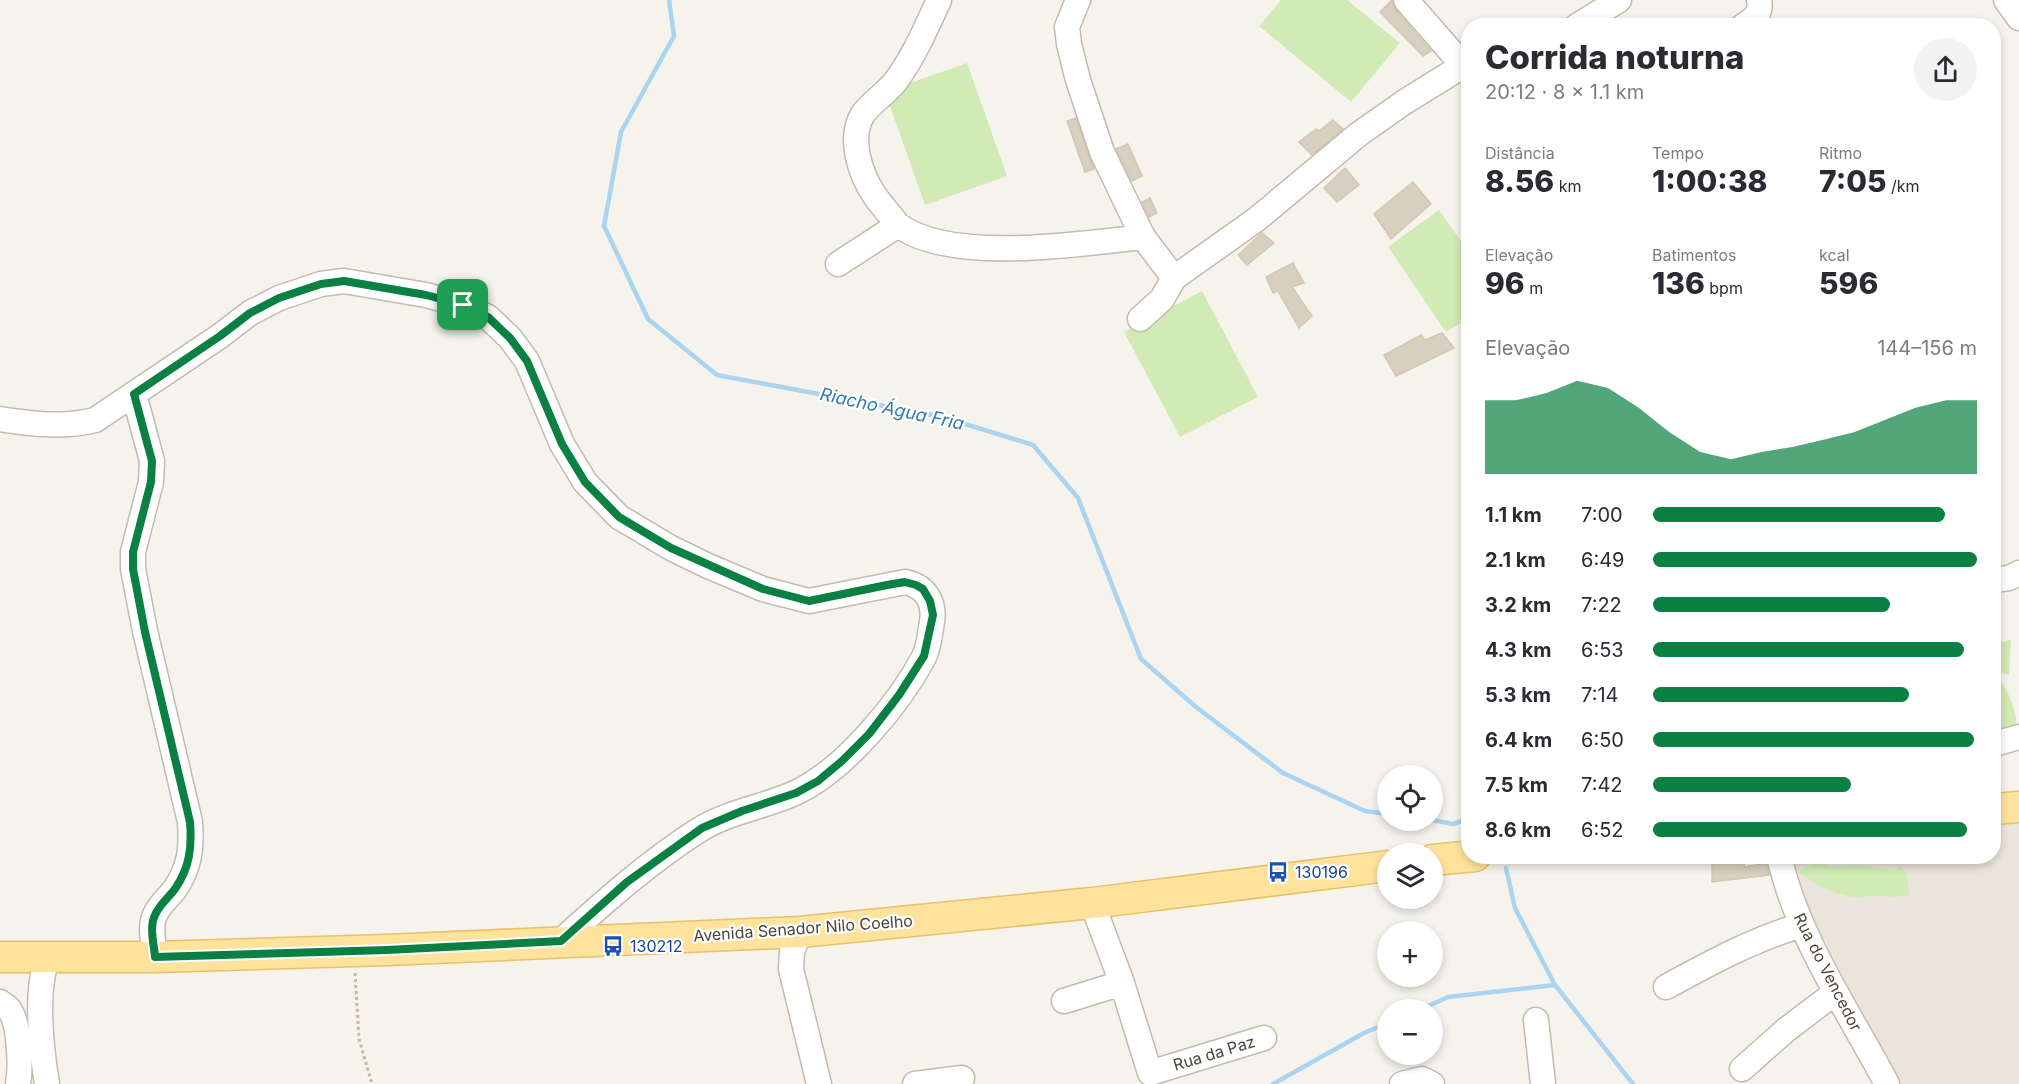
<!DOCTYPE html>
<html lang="pt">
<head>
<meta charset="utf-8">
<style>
  body { margin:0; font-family:Inter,sans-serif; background:#f2f2f3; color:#2b2b33; height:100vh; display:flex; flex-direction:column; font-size:22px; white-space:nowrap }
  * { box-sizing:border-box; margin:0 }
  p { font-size:20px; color:#7c7c81 }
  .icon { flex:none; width:33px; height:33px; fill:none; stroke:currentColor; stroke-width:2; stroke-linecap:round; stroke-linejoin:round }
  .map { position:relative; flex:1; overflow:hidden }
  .side { position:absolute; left:1461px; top:18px; width:540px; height:846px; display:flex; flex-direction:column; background:#fff; border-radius:24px; box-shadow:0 3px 9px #0003 }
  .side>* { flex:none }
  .controls { position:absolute; left:1377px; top:765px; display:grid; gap:12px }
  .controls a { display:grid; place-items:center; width:66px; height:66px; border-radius:50%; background:#fff; box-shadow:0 3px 9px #0003; font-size:30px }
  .pin { position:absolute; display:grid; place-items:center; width:51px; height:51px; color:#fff; margin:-26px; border-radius:12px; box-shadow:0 3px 9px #0006 }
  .round { display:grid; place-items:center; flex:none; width:63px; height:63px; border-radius:32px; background:#f2f2f3 }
  .head { display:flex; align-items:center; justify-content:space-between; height:102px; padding:0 24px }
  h1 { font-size:33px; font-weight:800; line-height:45px }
  .figures { display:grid; grid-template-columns:repeat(3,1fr); gap:9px; height:102px; padding:6px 24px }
  .figures div { display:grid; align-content:center }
  .figures b { font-size:30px; font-weight:800 }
  .figures small { font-size:16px; font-weight:400 }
  .figures p { font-size:16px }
  .chart { height:168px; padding:12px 24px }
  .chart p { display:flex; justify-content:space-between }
  .chart svg { width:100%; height:108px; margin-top:6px; fill:#0b8043; opacity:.7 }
  ul { padding:0 24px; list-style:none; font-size:20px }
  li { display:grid; grid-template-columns:96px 72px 1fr; align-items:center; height:45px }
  li i { height:15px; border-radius:8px; background:#0b8043 }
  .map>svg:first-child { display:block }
  .residential { fill:#eae5da }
  .green { fill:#d2eab5 }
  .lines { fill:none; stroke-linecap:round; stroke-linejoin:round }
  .stream { stroke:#a9d4f2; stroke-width:4.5 }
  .building { fill:#d8cfc1; stroke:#d3c7b4; stroke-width:1.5 }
  .minor-casing { stroke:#c2bbae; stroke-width:27 }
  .major-casing { stroke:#e6c16a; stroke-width:33 }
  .path { stroke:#c4b79f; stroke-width:3; stroke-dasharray:3 3; stroke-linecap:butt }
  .minor { stroke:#fff; stroke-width:24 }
  .major { stroke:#ffe39c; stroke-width:30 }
  .route-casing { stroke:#fff; stroke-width:12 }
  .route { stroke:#0b8043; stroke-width:8 }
  .labels { text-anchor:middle; stroke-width:4.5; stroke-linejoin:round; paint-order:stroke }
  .transit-label { font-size:16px; fill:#164399; stroke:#fff; text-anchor:start }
  .street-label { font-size:16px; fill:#4b4439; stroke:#fff }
  .water-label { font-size:18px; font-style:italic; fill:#2e7ab2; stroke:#fff }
</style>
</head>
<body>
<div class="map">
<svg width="2019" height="1084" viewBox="0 0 2019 1084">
  <rect width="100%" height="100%" fill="#f6f3ec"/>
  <path class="residential" d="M2019 797V1084H1873L1761 857 1994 856V799Z"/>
  <path class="green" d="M1281 0H1347L1400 43 1351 102 1259 26Z
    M967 63 1007 176 925 205 885 92Z
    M1439 210 1468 251V319L1446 332 1388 247Z
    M1202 291 1258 397 1180 437 1124 332Z
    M2011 640 2009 675 1995 671C2005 686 2019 711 2016 729L1994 735V641L1998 643Z
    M1817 861 1831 867 1856 865 1894 870 1900 865 1907 874 1909 895C1893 898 1887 896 1872 896 1866 896 1859 898 1853 897 1833 894 1814 883 1798 872Z"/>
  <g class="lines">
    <path class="stream" d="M669 0 674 36 621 132 604 226 648 319 717 375 943 417 1033 445 1078 498 1141 659 1196 707 1283 773 1365 811 1388 814
      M1432 820 1453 824 1468 819
      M1506 868 1515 908 1555 985 1633 1084
      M1419 1010 1448 997 1555 985
      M1273 1084 1364 1033 1388 1023"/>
  </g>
  <path class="building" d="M1392 0 1395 9 1431 51 1423 56 1380 12Z
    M1076 118 1094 169 1085 172 1067 121Z
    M1333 120 1343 129 1312 155 1299 142 1316 129 1319 131Z
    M1128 144 1142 176 1132 181 1116 149Z
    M1345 168 1359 185 1337 202 1324 188Z
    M1413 182 1431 204 1391 239 1374 214Z
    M1150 198 1157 213 1149 217 1142 202Z
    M1262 233 1274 243 1247 265 1238 255Z
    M1293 263 1304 283 1292 287 1312 316 1299 328 1278 291 1273 293 1266 277Z
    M1442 333 1454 348 1396 376 1384 355 1421 335 1425 340Z
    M1712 856H1745L1744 867 1766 863 1769 875 1712 882Z"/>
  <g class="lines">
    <g class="minor-casing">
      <path id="minor" d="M1078 0 1067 27 1069 44 1078 80 1102 152 1143 237 1174 278
        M1406 0 1468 71
        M2006 0 2019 18
        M1577 26 1619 0
        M1743 26C1754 19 1762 14 1759 0
        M898 225C891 216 882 206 875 196 860 174 848 138 863 114 873 100 889 92 898 78 915 54 927 26 939 0
        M838 264 898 225C951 264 1079 244 1143 237
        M1140 319 1162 299 1174 278 1257 219 1359 134 1403 103 1464 65
        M134 394 152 461 151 482 133 552V569L145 631 190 822C192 847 190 867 175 889 169 897 159 905 155 915 149 927 154 944 155 957
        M0 419C32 424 63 428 95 420L220 336 250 313 279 298 321 284 344 281 426 295 463 305 488 317 510 338 527 361 562 444 585 482 619 517 671 548 708 566 763 589 809 601 905 582C925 586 935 601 932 622 930 633 929 647 924 657 899 704 845 769 797 792 766 807 729 811 699 830 649 862 605 901 561 941
        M1994 580 2009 578 2019 573
        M1994 744 2019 737
        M1779 856C1798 939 1848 1010 1887 1084
        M1092 903 1122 983 1150 1073 1264 1038
        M800 932 792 951 791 969 819 1084
        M1666 987C1710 963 1754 939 1802 925
        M1064 1001 1122 983
        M0 1002C0 1003 8 1007 8 1008 20 1021 21 1067 18 1084
        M1536 1020 1543 1084
        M1742 1069 1786 1030 1836 992
        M47 1084C41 1047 35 990 48 956
        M915 1084 962 1078
        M1402 1084 1422 1079 1432 1084"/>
    </g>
    <g class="major-casing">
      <path id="major" d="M1994 809 2019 807
        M1432 860 1475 856
        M0 957H155L387 950 800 932 1092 903 1388 866"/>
    </g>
    <path class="path" d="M355 973 359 1039 372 1084"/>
    <use href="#minor" class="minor"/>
    <use href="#major" class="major"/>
  </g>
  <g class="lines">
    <g class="route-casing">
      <path id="route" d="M344 281 426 295 463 305 488 317 510 338 527 361 562 444 585 482 619 517 671 548 763 589 809 601 887 585 905 582 916 585 923 589 930 601 933 615 924 656 899 695 869 734 842 761 818 781 796 793 742 811 702 828 627 882 561 941 387 950 155 957C154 944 149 927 155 915 159 905 169 897 175 889 190 867 192 847 190 822L145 632 133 569V552L151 482 152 461 134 394 220 336 250 313 279 298 321 284Z"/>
    </g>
    <use href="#route" class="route"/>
  </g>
  <defs>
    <g id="bus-bare" transform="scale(1.62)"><path d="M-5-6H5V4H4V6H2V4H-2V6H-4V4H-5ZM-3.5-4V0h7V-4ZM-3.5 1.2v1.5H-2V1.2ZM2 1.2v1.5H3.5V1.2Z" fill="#1a4fb4" stroke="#fff" stroke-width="2.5" paint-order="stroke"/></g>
  </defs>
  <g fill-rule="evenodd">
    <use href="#bus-bare" x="1278" y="872"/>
    <use href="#bus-bare" x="613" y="946"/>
  </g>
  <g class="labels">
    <g class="transit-label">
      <text x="1295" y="878">130196</text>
      <text x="630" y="952">130212</text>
    </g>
    <g class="street-label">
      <text transform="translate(803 928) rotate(-4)" y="6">Avenida Senador Nilo Coelho</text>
      <text transform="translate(1828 972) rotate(63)" y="6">Rua do Vencedor</text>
      <text transform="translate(1214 1053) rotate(-17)" y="6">Rua da Paz</text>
    </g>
    <g class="water-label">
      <text transform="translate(892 409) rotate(12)" y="6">Riacho Água Fria</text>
    </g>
  </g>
</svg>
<div class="controls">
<a><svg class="icon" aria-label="locate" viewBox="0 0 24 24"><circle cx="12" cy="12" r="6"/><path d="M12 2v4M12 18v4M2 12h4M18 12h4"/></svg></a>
<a><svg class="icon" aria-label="layers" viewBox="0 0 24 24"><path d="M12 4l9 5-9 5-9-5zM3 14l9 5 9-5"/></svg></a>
<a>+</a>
<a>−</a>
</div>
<div class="pin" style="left:463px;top:305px;background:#1e9e55"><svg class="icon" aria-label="arrive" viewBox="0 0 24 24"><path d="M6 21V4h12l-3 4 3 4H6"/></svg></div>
<section class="side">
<div class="head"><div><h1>Corrida noturna</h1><p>20:12 · 8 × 1.1 km</p></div><a class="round"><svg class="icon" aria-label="share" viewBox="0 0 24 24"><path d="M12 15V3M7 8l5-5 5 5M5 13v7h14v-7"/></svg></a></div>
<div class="figures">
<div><p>Distância</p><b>8.56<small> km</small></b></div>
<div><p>Tempo</p><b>1:00:38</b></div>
<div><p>Ritmo</p><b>7:05<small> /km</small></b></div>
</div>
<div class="figures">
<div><p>Elevação</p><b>96<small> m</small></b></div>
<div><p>Batimentos</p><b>136<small> bpm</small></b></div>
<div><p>kcal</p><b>596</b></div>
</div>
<div class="chart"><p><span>Elevação</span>144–156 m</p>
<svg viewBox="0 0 160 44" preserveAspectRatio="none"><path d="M0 44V14L10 14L20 11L30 6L40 9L50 17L60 27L70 35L80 38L90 35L100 33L110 30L120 27L130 22L140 17L150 14L160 14V44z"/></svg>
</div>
<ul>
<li><b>1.1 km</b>7:00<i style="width:90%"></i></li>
<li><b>2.1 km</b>6:49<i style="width:100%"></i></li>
<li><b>3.2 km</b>7:22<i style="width:73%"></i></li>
<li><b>4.3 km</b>6:53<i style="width:96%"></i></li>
<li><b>5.3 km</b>7:14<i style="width:79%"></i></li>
<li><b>6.4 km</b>6:50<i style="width:99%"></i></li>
<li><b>7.5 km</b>7:42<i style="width:61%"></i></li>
<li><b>8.6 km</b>6:52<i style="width:97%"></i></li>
</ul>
</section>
</div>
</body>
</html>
